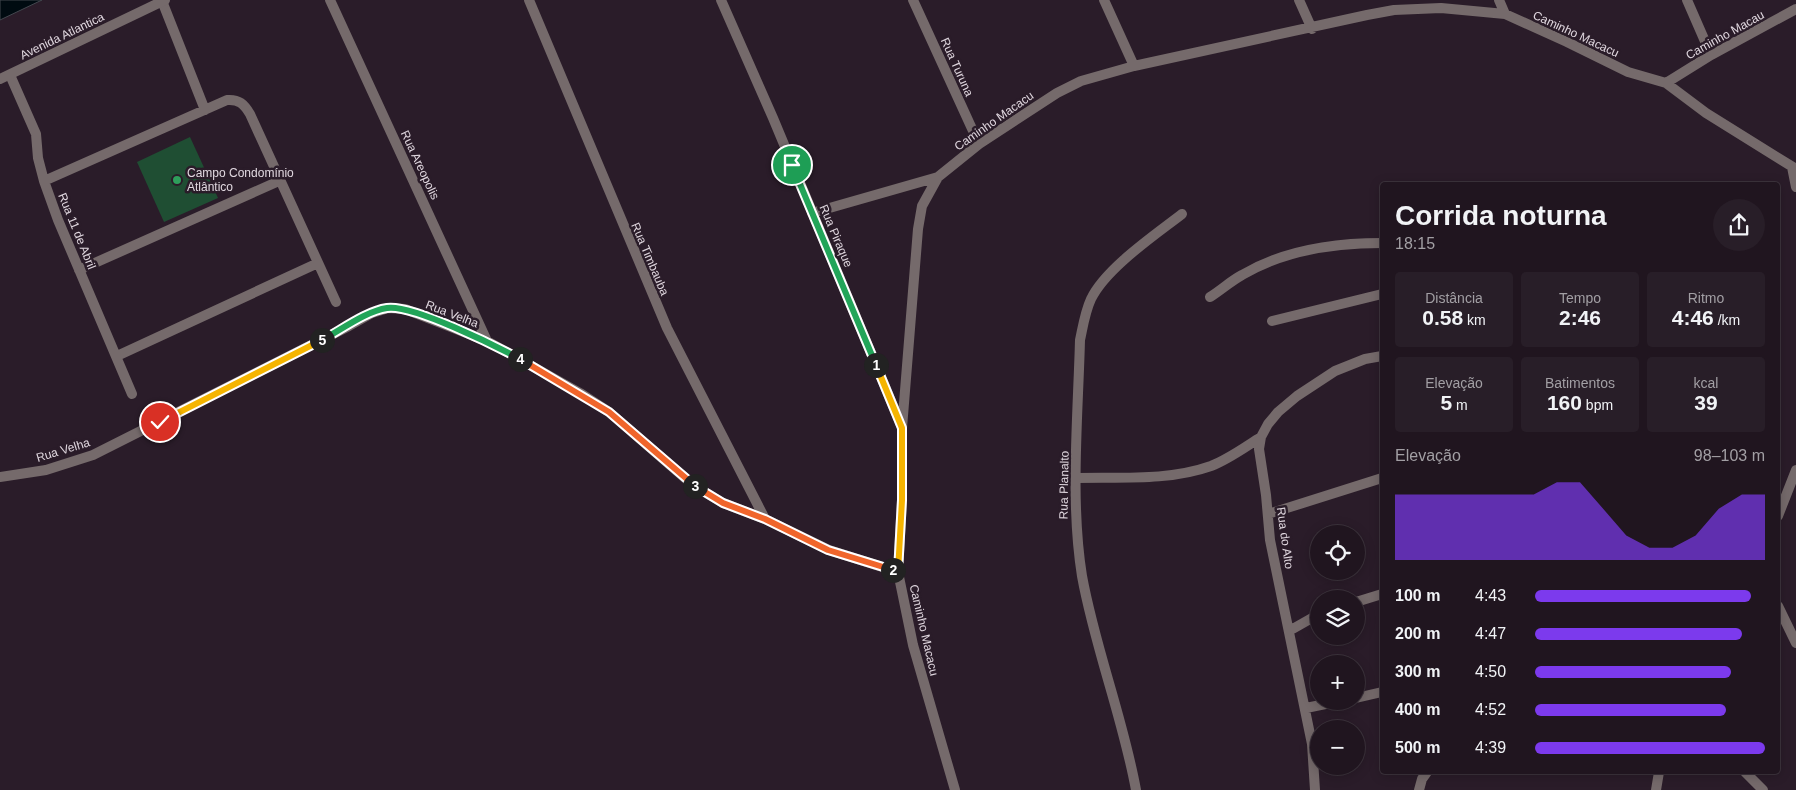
<!DOCTYPE html>
<html lang="pt">
<head>
<meta charset="utf-8">
<style>
  body { margin:0; font-family:Helvetica,sans-serif; background:#281e28; color:#f1f3f6; height:100vh; display:flex; flex-direction:column; font-size:19px; white-space:nowrap }
  * { box-sizing:border-box; margin:0 }
  p { font-size:16px; color:#a29fa4 }
  .icon { flex:none; width:28px; height:28px; fill:none; stroke:currentColor; stroke-width:2; stroke-linecap:round; stroke-linejoin:round }
  .map { position:relative; flex:1; overflow:hidden }
  .side { position:absolute; left:1380px; top:182px; width:400px; height:592px; display:flex; flex-direction:column; background:#20151f; border-radius:5px; box-shadow:0 2px 12px #0003,0 0 0 1px #3d343d }
  .side>* { flex:none }
  .controls { position:absolute; left:1310px; top:525px; display:grid; gap:10px }
  .controls a { display:grid; place-items:center; width:55px; height:55px; border-radius:50%; background:#20151f; box-shadow:0 2px 12px #0003,0 0 0 1px #3d343d; font-size:25px }
  .pin { position:absolute; display:grid; place-items:center; width:42px; height:42px; color:#fff; margin:-21px; border:2px solid #fff; border-radius:50%; box-shadow:0 1px 5px #0007 }
  .km { position:absolute; width:25px; height:25px; margin:-12px; border-radius:50%; background:#222; color:#fff; font-size:14px; line-height:25px; text-align:center }
  .round { display:grid; place-items:center; flex:none; width:52px; height:52px; border-radius:26px; background:#281e28 }
  .headline { display:flex; align-items:center; justify-content:space-between; height:85px; padding:0 15px }
  h1 { font-size:28px; font-weight:700; line-height:38px }
  .metrics { display:grid; grid-template-columns:repeat(3,1fr); gap:8px; height:85px; padding:5px 15px }
  .metrics div { display:grid; align-content:center; border-radius:5px; background:#281e28; text-align:center }
  .metrics b { font-size:21px; font-weight:700 }
  .metrics small { font-size:14px; font-weight:400 }
  .metrics p { font-size:14px }
  .chart { height:140px; padding:10px 15px }
  .chart p { display:flex; justify-content:space-between }
  .chart svg { width:100%; height:90px; margin-top:5px; fill:#7c3aed; opacity:.7 }
  ul { padding:0 15px; list-style:none; font-size:16px }
  li { display:grid; grid-template-columns:80px 60px 1fr; align-items:center; height:38px }
  li i { height:12px; border-radius:6px; background:#7c3aed }
  .map>svg:first-child { display:block }
  .green { fill:#1f4e33 }
  .water { fill:#000b11; stroke:#43484f }
  .lines { fill:none; stroke-linecap:round; stroke-linejoin:round }
  .minor { stroke:#756a6b; stroke-width:10 }
  .tertiary { stroke:#756a6b; stroke-width:10 }
  .split-1-casing { stroke:#fff; stroke-width:10 }
  .split-2-casing { stroke:#fff; stroke-width:10 }
  .split-3-casing { stroke:#fff; stroke-width:10 }
  .split-4-casing { stroke:#fff; stroke-width:10 }
  .split-5-casing { stroke:#fff; stroke-width:10 }
  .split-6-casing { stroke:#fff; stroke-width:10 }
  .split-1 { stroke:#22a559; stroke-width:6 }
  .split-2 { stroke:#f5b400; stroke-width:6 }
  .split-3 { stroke:#f0652b; stroke-width:6 }
  .split-4 { stroke:#f0652b; stroke-width:6 }
  .split-5 { stroke:#22a559; stroke-width:6 }
  .split-6 { stroke:#f5b400; stroke-width:6 }
  .leisure-dot { fill:#2e9e5b; stroke:#2a1c29; stroke-width:2 }
  .labels { text-anchor:middle; stroke-width:5; stroke-linejoin:round; paint-order:stroke }
  .street-label { font-size:12px; fill:#e0d7df; stroke:#2a1c29 }
  .poi-label { font-size:12px; fill:#e0d7df; stroke:#2a1c29; text-anchor:start }
</style>
</head>
<body>
<div class="map">
<svg width="1796" height="790" viewBox="0 0 1796 790">
  <rect width="100%" height="100%" fill="#2a1c29"/>
  <path class="green" d="M190 137 218 198 164 222 137 162Z"/>
  <path class="water" d="M0 0H42L0 20Z"/>
  <g class="lines">
    <path class="minor" d="M330 0 487 341
      M529 0 667 328 765 519
      M721 0 773 118 901 425
      M913 0 979 144
      M1104 0 1134 66
      M1299 0 1312 29
      M1499 0 1505 14
      M1687 0 1711 55
      M162 1 205 110
      M10 75 36 134 38 158 44 181 58 220 132 394
      M1666 83 1711 55 1796 9
      M1792 167 1796 187
      M44 181 227 100C239 99 244 104 250 114L336 302
      M812 213 938 177
      M79 270 279 181
      M1210 297C1221 290 1231 281 1242 275 1284 250 1334 243 1382 243
      M1272 321 1382 294
      M117 356 318 263
      M0 477 46 470 93 455 349 326 372 313 388 308 405 309 487 341 580 393 609 412 693 485 723 503 765 519 829 550 898 572
      M1077 478C1121 477 1169 481 1211 466 1229 459 1245 447 1261 437
      M1268 514 1382 478
      M1778 516 1796 470
      M1356 602 1382 594
      M1778 606 1796 643
      M1289 631 1319 614
      M1356 698 1382 692
      M1306 708 1340 701
      M1745 772 1763 790
      M955 790 913 645 898 572 902 500V428L918 229 922 206 938 177 979 144 1057 93 1081 81 1134 66 1367 15 1394 10 1441 8 1505 14 1567 42 1628 72 1666 83 1706 113 1796 169
      M1136 790C1123 718 1095 648 1082 576 1070 501 1078 416 1080 340 1083 326 1085 312 1091 299 1106 268 1155 235 1182 214
      M1315 790 1312 744 1270 540 1266 495 1259 449 1261 437 1268 424 1278 412 1297 396 1335 371 1365 359 1382 356
      M1419 790 1422 779 1427 772
      M1656 790 1659 772"/>
    <path class="tertiary" d="M0 79 165 0"/>
  </g>
  <g class="lines">
    <g class="split-1-casing">
      <path id="split-1" d="M792 165 876 365"/>
    </g>
    <g class="split-2-casing">
      <path id="split-2" d="M876 365 902 428V500L898 572 893 570"/>
    </g>
    <g class="split-3-casing">
      <path id="split-3" d="M695 486 723 503 765 519 828 550 893 570"/>
    </g>
    <g class="split-4-casing">
      <path id="split-4" d="M520 359 609 412 695 486"/>
    </g>
    <g class="split-5-casing">
      <path id="split-5" d="M322 340C341 330 366 311 387 308 412 304 496 346 520 359"/>
    </g>
    <g class="split-6-casing">
      <path id="split-6" d="M160 422 322 340"/>
    </g>
    <use href="#split-1" class="split-1"/>
    <use href="#split-2" class="split-2"/>
    <use href="#split-3" class="split-3"/>
    <use href="#split-4" class="split-4"/>
    <use href="#split-5" class="split-5"/>
    <use href="#split-6" class="split-6"/>
  </g>
  <circle class="leisure-dot" cx="177" cy="180" r="5"/>
  <g class="labels">
    <g class="street-label">
      <text transform="translate(1576 34) rotate(25)" y="4">Caminho Macacu</text>
      <text transform="translate(1725 35) rotate(-29)" y="4">Caminho Macau</text>
      <text transform="translate(62 36) rotate(-26)" y="4">Avenida Atlantica</text>
      <text transform="translate(957 67) rotate(66)" y="4">Rua Turuna</text>
      <text transform="translate(994 121) rotate(-35)" y="4">Caminho Macacu</text>
      <text transform="translate(420 165) rotate(65)" y="4">Rua Areopolis</text>
      <text transform="translate(77 231) rotate(68)" y="4">Rua 11 de Abril</text>
      <text transform="translate(836 236) rotate(67)" y="4">Rua Piraque</text>
      <text transform="translate(650 259) rotate(67)" y="4">Rua Timbauba</text>
      <text transform="translate(452 314) rotate(21)" y="4">Rua Velha</text>
      <text transform="translate(63 450) rotate(-17)" y="4">Rua Velha</text>
      <text transform="translate(1064 485) rotate(-89)" y="4">Rua Planalto</text>
      <text transform="translate(1285 538) rotate(82)" y="4">Rua do Alto</text>
      <text transform="translate(924 630) rotate(77)" y="4">Caminho Macacu</text>
    </g>
    <g class="poi-label">
      <text x="187" y="177">Campo Condomínio<tspan x="187" dy="14">Atlântico</tspan></text>
    </g>
  </g>
</svg>
<div class="controls">
<a><svg class="icon" aria-label="locate" viewBox="0 0 24 24"><circle cx="12" cy="12" r="6"/><path d="M12 2v4M12 18v4M2 12h4M18 12h4"/></svg></a>
<a><svg class="icon" aria-label="layers" viewBox="0 0 24 24"><path d="M12 4l9 5-9 5-9-5zM3 14l9 5 9-5"/></svg></a>
<a>+</a>
<a>−</a>
</div>
<div class="pin" style="left:792px;top:165px;background:#1e9e55"><svg class="icon" aria-label="arrive" viewBox="0 0 24 24"><path d="M6 21V4h12l-3 4 3 4H6"/></svg></div>
<div class="pin" style="left:160px;top:422px;background:#d93025"><svg class="icon" aria-label="check" viewBox="0 0 24 24"><path d="M5 12l5 5 9-10"/></svg></div>
<b class="km" style="left:876px;top:365px">1</b>
<b class="km" style="left:893px;top:570px">2</b>
<b class="km" style="left:695px;top:486px">3</b>
<b class="km" style="left:520px;top:359px">4</b>
<b class="km" style="left:322px;top:340px">5</b>
<section class="side">
<div class="headline"><div><h1>Corrida noturna</h1><p>18:15</p></div><a class="round"><svg class="icon" aria-label="share" viewBox="0 0 24 24"><path d="M12 15V3M7 8l5-5 5 5M5 13v7h14v-7"/></svg></a></div>
<div class="metrics">
<div><p>Distância</p><b>0.58<small> km</small></b></div>
<div><p>Tempo</p><b>2:46</b></div>
<div><p>Ritmo</p><b>4:46<small> /km</small></b></div>
</div>
<div class="metrics">
<div><p>Elevação</p><b>5<small> m</small></b></div>
<div><p>Batimentos</p><b>160<small> bpm</small></b></div>
<div><p>kcal</p><b>39</b></div>
</div>
<div class="chart"><p><span>Elevação</span>98–103 m</p>
<svg viewBox="0 0 160 44" preserveAspectRatio="none"><path d="M0 44V12L10 12L20 12L30 12L40 12L50 12L60 12L70 6L80 6L90 19L100 32L110 38L120 38L130 32L140 19L150 12L160 12V44z"/></svg>
</div>
<ul>
<li><b>100 m</b>4:43<i style="width:94%"></i></li>
<li><b>200 m</b>4:47<i style="width:90%"></i></li>
<li><b>300 m</b>4:50<i style="width:85%"></i></li>
<li><b>400 m</b>4:52<i style="width:83%"></i></li>
<li><b>500 m</b>4:39<i style="width:100%"></i></li>
</ul>
</section>
</div>
</body>
</html>
